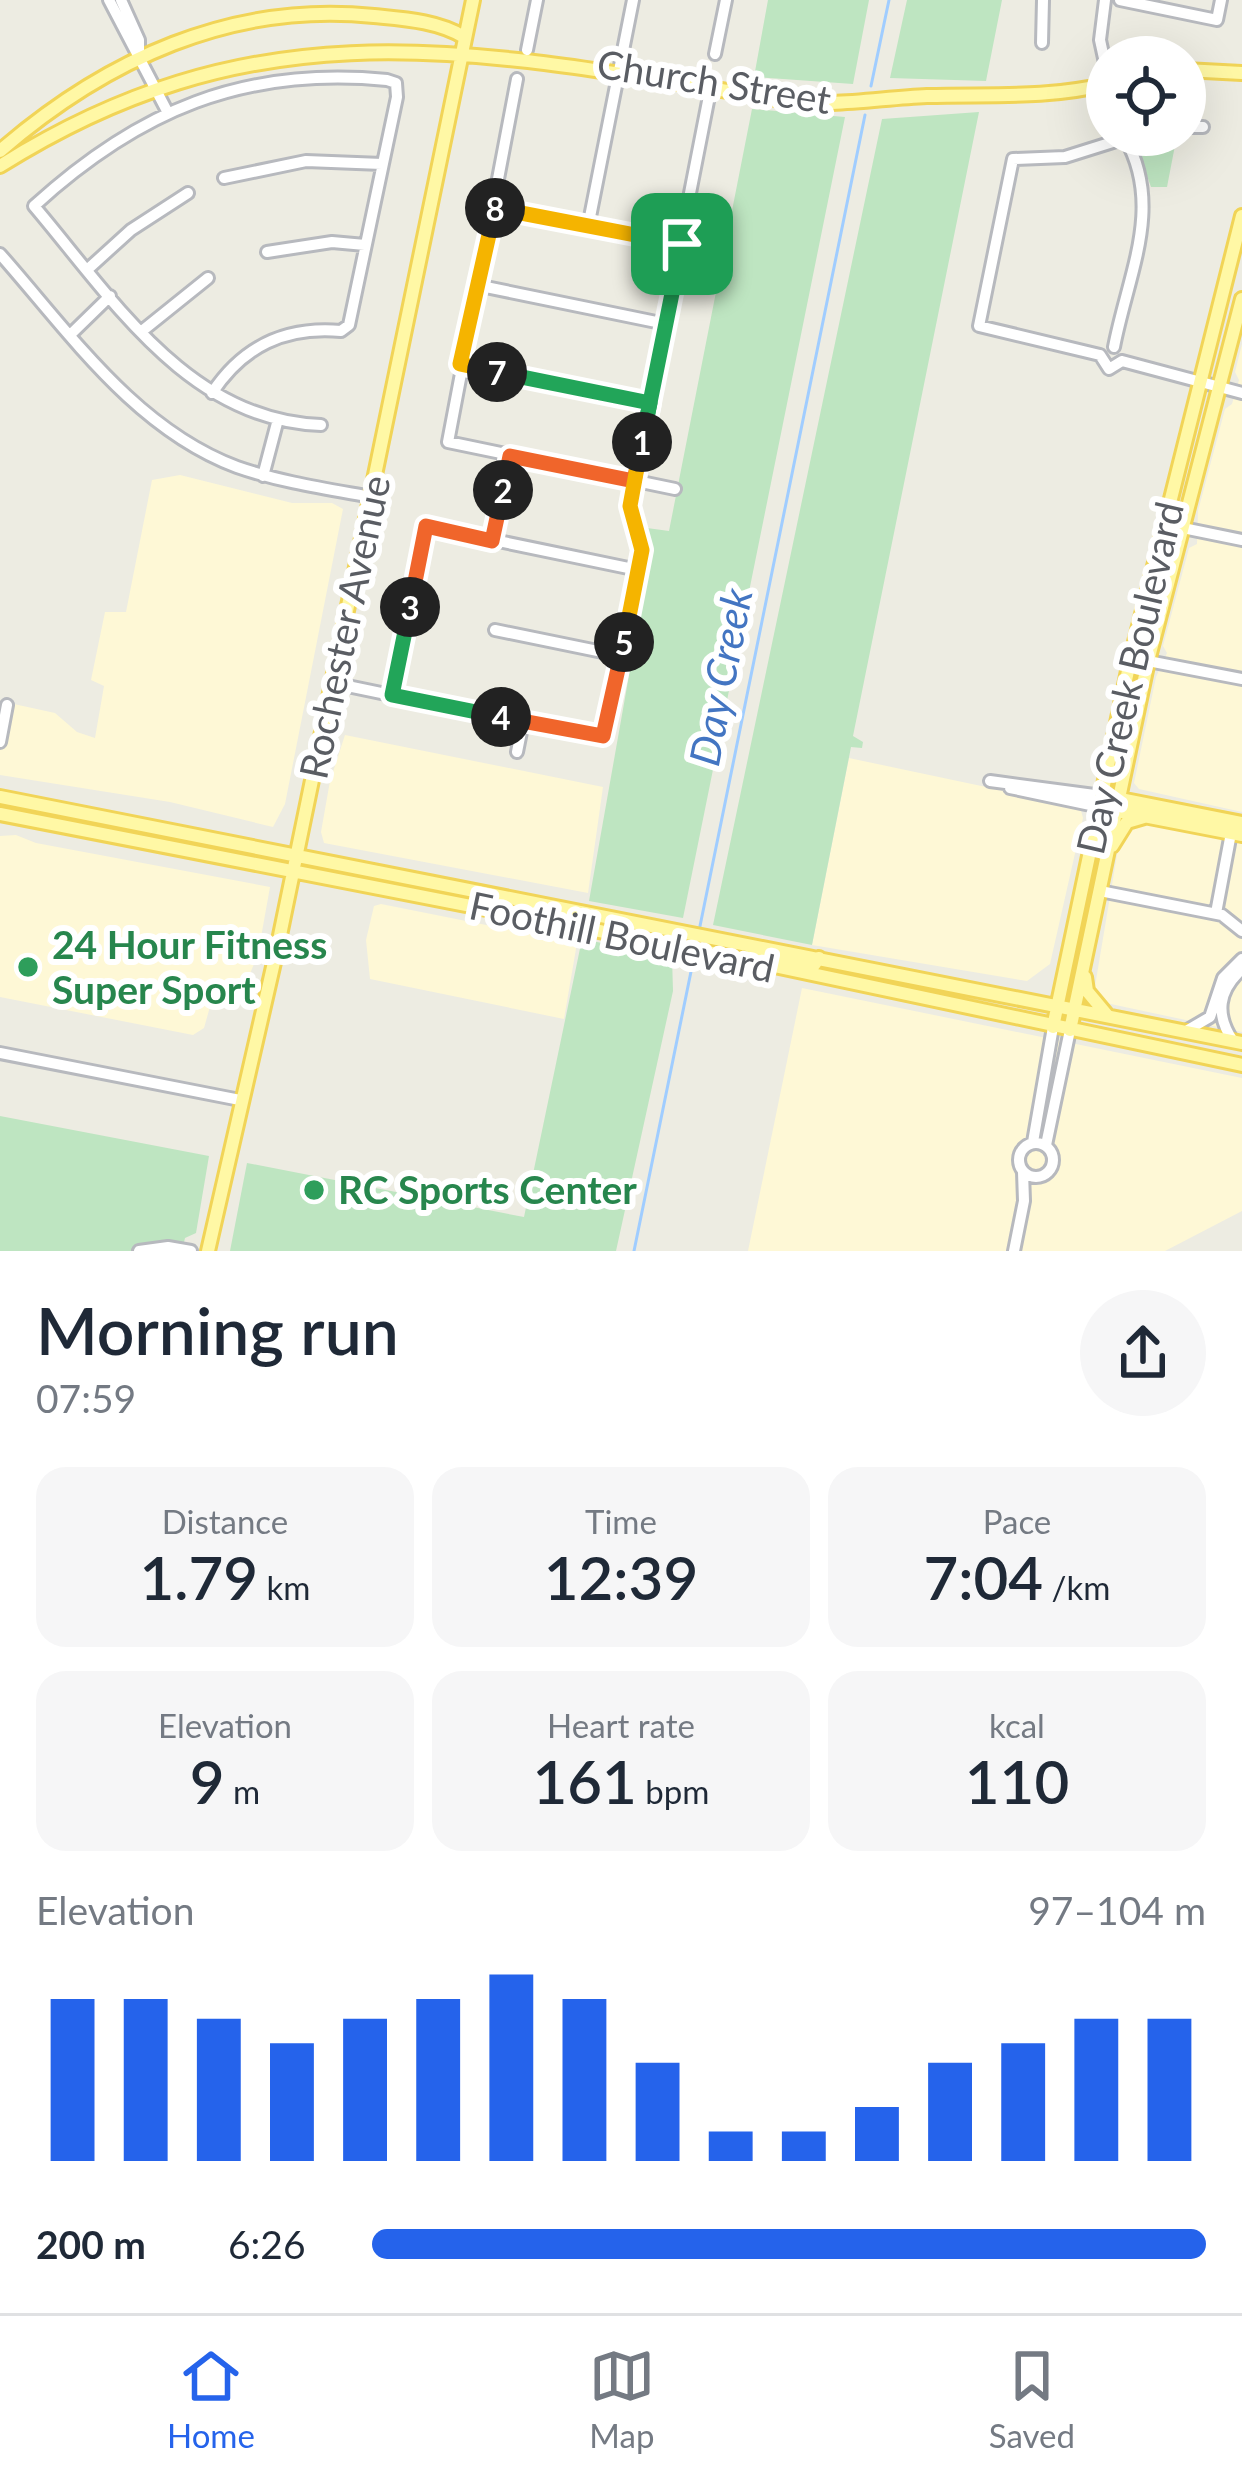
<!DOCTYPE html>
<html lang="en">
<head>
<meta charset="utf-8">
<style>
  body { margin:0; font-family:Lato,sans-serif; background:#f6f6f7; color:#1f2937; height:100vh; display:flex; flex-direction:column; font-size:45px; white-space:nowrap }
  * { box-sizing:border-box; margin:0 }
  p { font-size:39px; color:#747a83 }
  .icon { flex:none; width:66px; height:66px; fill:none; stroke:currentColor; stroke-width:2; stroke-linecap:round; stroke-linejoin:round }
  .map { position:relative; height:1251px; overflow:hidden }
  .drawer { display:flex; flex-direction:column; background:#fff; flex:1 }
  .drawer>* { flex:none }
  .fabs { position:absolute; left:1086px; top:36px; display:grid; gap:24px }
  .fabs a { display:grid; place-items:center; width:120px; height:120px; border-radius:50%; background:#fff; box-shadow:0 12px 48px #0002; font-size:60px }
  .pin { position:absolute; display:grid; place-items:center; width:102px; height:102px; color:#fff; margin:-51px; border-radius:24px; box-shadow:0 6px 18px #0006 }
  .km { position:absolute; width:60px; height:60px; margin:-30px; border-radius:50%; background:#222; color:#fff; font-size:33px; line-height:60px; text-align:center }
  .round { display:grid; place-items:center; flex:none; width:126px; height:126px; border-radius:63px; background:#f6f6f7 }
  .summary { display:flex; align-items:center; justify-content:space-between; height:204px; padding:0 36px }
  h1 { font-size:66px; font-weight:600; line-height:90px }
  .stats { display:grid; grid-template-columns:repeat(3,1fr); gap:18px; height:204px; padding:12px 36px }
  .stats div { display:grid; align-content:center; border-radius:30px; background:#f6f6f7; text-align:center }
  .stats b { font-size:60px; font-weight:600 }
  .stats small { font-size:33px; font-weight:400 }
  .stats p { font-size:33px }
  .chart { height:336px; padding:24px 36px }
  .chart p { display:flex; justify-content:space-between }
  .chart svg { width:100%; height:216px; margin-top:12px; stroke:#2563eb; stroke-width:6 }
  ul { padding:0 36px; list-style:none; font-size:39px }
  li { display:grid; grid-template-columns:192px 144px 1fr; align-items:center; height:90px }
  li i { height:30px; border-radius:15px; background:#2563eb }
  .dock { display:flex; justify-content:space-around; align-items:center; height:168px; border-top:3px solid #e0e1e3; background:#fff; font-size:33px; color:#747a83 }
  .dock a { display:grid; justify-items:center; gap:6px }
  .dock .current { color:#2563eb }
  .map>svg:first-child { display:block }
  .commercial { fill:#fef8d6 }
  .green { fill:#bee5c1 }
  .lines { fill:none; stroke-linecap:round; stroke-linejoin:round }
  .stream { stroke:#a0cdff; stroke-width:3 }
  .minor-casing { stroke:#b7b9be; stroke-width:16 }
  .major-casing { stroke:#f1d457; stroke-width:18 }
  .minor { stroke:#fff; stroke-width:10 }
  .major { stroke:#fff8a5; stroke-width:12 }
  .split-1-casing { stroke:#fff; stroke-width:24 }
  .split-2-casing { stroke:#fff; stroke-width:24 }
  .split-3-casing { stroke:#fff; stroke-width:24 }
  .split-4-casing { stroke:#fff; stroke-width:24 }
  .split-5-casing { stroke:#fff; stroke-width:24 }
  .split-6-casing { stroke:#fff; stroke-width:24 }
  .split-7-casing { stroke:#fff; stroke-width:24 }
  .split-8-casing { stroke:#fff; stroke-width:24 }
  .split-9-casing { stroke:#fff; stroke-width:24 }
  .split-1 { stroke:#22a559; stroke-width:15 }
  .split-2 { stroke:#f0652b; stroke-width:15 }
  .split-3 { stroke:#f0652b; stroke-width:15 }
  .split-4 { stroke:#22a559; stroke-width:15 }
  .split-5 { stroke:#f0652b; stroke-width:15 }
  .split-6 { stroke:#f5b400; stroke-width:15 }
  .split-7 { stroke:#22a559; stroke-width:15 }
  .split-8 { stroke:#f5b400; stroke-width:15 }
  .split-9 { stroke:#f5b400; stroke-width:15 }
  .leisure-dot { fill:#2e9e5b; stroke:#fff; stroke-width:4.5 }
  .labels { text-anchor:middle; stroke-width:12; stroke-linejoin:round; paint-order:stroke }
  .street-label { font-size:39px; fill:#5a5d63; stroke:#fff }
  .leisure-label { font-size:39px; font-weight:bold; fill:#27864d; stroke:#fff; text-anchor:start }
  .water-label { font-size:42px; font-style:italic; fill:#4375c2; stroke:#fff }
</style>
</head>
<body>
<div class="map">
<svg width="1242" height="1251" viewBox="0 0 1242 1251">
  <rect width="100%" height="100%" fill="#edece2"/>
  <path class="commercial" d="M1242 344V812L1139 789 1134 783 1156 677 1167 653 1163 646 1189 548 1197 544 1198 511 1225 409 1232 404 1239 380 1235 372Z
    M180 475 292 503H332L343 509 285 804 273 827 170 802 0 775V701L55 713 77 732 95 738 104 686 91 680 105 612H126L152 480Z
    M345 735 603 787 588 893 324 843 321 832 330 781Z
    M849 758 1080 807 1083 818 1050 964 1027 981 812 945Z
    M1144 821 1242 840V1032L1106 1003 1094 992 1119 843 1126 829Z
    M16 835 36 843 270 887 258 954 245 986 217 982 204 1028 193 1035 0 997V836Z
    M381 904 577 943 564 1019 370 979 366 940 374 906Z
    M802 988 1242 1078V1211L1165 1251H748Z"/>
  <path class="green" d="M768 0H869L853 84 754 77Z
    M907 0H1002L986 81 890 78Z
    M752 109 845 117 683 918 589 901 651 551 647 528 669 531Z
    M979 112 853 736 863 742 862 748 851 747 812 945 713 925 882 119Z
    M1146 135H1177L1167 187H1151L1134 139Z
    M582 939 672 957 673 991 616 1251H230L247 1163 524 1217Z
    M0 1116 209 1156 196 1233 185 1238 182 1251H0Z"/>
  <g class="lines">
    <path class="stream" d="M871 86 889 0
      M699 931 865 115
      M634 1251 695 952"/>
    <g class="minor-casing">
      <path id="minor" d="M109 0 167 111
        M121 0 139 40V56
        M1105 0 1100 40 1107 72
        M1120 0 1217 20 1221 0
        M1042 43 1043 0
        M527 50 537 0
        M715 54 726 0
        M517 79 448 442 675 489
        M1185 127H1203
        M224 178 306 161 382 164
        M491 207 722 255
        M588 227 633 0
        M267 252 332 242 365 245
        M0 254C69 332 135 429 237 467 280 482 327 489 371 497
        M88 269 131 230 188 193
        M476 285 666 324
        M142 331 208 278
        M71 334 110 296
        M1114 347C1128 274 1164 207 1125 138
        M1100 355 979 326 1013 159 1065 157 1135 135
        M1100 355 1109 369 1122 361
        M1122 361 1242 393
        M460 364 650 402
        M212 393C243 346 285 326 341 331L349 325 397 97 396 83 387 80C243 66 138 111 34 206 112 298 189 421 321 425
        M263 476 277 423
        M1183 528 1242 540
        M492 541 510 456
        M495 630 622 656
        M1148 661 1242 679
        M333 683 593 737 606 733 642 550 630 499 711 86
        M392 695 426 526 638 570
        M0 742 7 705
        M517 752 523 722
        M990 781 1102 796
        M1010 788 1100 807
        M1100 891 1222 915 1242 931
        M1216 913 1231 833
        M1186 1031 1210 1017 1223 978 1242 959
        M1233 1041C1215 1014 1218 991 1242 969
        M0 1053 240 1100
        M1033 1142 1053 1027
        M1019 1160a17 17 0 1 1 34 0a17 17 0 1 1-34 0Z
        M1046 1145 1070 1030
        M139 1251 168 1247 191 1251
        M1014 1251 1024 1201 1023 1172"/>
    </g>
    <g class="major-casing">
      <path id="major" d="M1185 70 1242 73
        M0 151C105 60 232 1 374 16 404 19 438 21 464 37
        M0 166C264 0 479 51 782 100 831 108 878 98 927 96 989 94 1046 99 1107 84
        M0 797 1242 1043
        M1115 798 1242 823
        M1113 810 1242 835
        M0 814 727 956 1242 1065
        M1112 846 1127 822 1144 817
        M752 954 814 965 819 958
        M1085 977 1087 991 1107 1015
        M1053 1027 1129 666 1242 216
        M1070 1030 1148 661 1242 299
        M208 1251 278 945 473 0"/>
    </g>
    <use href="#minor" class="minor"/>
    <use href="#major" class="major"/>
  </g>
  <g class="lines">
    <g class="split-1-casing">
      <path id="split-1" d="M642 442 682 244"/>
    </g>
    <g class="split-2-casing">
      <path id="split-2" d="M503 490 510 456 634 481 642 442"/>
    </g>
    <g class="split-3-casing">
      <path id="split-3" d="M410 607 426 526 492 541 503 490"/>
    </g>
    <g class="split-4-casing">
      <path id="split-4" d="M410 607 392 695 501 717"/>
    </g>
    <g class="split-5-casing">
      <path id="split-5" d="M501 717 603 736 624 642"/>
    </g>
    <g class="split-6-casing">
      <path id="split-6" d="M624 642 642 550 630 506 641 446"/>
    </g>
    <g class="split-7-casing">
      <path id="split-7" d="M497 372 650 403 641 446"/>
    </g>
    <g class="split-8-casing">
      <path id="split-8" d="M495 208 460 364 497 372"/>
    </g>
    <g class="split-9-casing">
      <path id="split-9" d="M495 208 682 244"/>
    </g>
    <use href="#split-1" class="split-1"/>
    <use href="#split-2" class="split-2"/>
    <use href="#split-3" class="split-3"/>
    <use href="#split-4" class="split-4"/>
    <use href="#split-5" class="split-5"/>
    <use href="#split-6" class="split-6"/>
    <use href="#split-7" class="split-7"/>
    <use href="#split-8" class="split-8"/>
    <use href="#split-9" class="split-9"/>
  </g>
  <g class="leisure-dot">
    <circle cx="28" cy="967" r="12"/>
    <circle cx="314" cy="1190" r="12"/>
  </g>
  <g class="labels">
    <g class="street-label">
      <text transform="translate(714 82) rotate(9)" y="14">Church Street</text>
      <text transform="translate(345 627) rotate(-78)" y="14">Rochester Avenue</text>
      <text transform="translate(1130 678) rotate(-77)" y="14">Day Creek Boulevard</text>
      <text transform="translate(622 937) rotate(12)" y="14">Foothill Boulevard</text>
    </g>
    <g class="leisure-label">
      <text x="52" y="959">24 Hour Fitness<tspan x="52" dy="45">Super Sport</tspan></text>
      <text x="338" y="1204">RC Sports Center</text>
    </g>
    <g class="water-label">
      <text transform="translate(721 677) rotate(-79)" y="15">Day Creek</text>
    </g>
  </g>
</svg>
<div class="fabs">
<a><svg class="icon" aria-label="locate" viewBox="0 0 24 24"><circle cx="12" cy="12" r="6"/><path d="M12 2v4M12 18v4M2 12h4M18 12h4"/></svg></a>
</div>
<div class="pin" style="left:682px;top:244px;background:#1e9e55"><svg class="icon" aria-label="arrive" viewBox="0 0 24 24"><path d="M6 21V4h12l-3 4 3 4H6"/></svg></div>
<b class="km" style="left:642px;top:442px">1</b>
<b class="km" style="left:503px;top:490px">2</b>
<b class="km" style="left:410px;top:607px">3</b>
<b class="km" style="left:501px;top:717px">4</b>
<b class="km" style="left:624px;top:642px">5</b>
<b class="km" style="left:497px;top:372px">7</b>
<b class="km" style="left:495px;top:208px">8</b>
</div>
<section class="drawer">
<div class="summary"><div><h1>Morning run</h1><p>07:59</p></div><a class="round"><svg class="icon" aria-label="share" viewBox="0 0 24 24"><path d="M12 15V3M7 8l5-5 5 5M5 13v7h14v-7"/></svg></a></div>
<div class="stats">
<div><p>Distance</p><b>1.79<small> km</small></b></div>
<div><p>Time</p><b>12:39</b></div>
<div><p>Pace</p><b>7:04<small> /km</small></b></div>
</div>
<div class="stats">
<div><p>Elevation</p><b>9<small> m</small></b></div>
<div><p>Heart rate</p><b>161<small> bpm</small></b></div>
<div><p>kcal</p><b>110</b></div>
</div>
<div class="chart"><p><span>Elevation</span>97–104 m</p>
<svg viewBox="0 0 160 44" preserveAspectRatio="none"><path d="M5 44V11M15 44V11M25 44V15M35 44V20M45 44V15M55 44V11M65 44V6M75 44V11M85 44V24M95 44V38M105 44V38M115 44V33M125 44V24M135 44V20M145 44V15M155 44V15"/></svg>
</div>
<ul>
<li><b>200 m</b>6:26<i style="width:100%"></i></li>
</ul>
</section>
<nav class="dock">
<a class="current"><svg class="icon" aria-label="home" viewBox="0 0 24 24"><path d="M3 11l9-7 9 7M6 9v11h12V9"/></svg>Home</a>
<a><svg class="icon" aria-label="map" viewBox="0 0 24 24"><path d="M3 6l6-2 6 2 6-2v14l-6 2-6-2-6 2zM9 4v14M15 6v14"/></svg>Map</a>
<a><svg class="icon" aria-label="saved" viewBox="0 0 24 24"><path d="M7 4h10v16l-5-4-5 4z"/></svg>Saved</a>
</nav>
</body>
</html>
